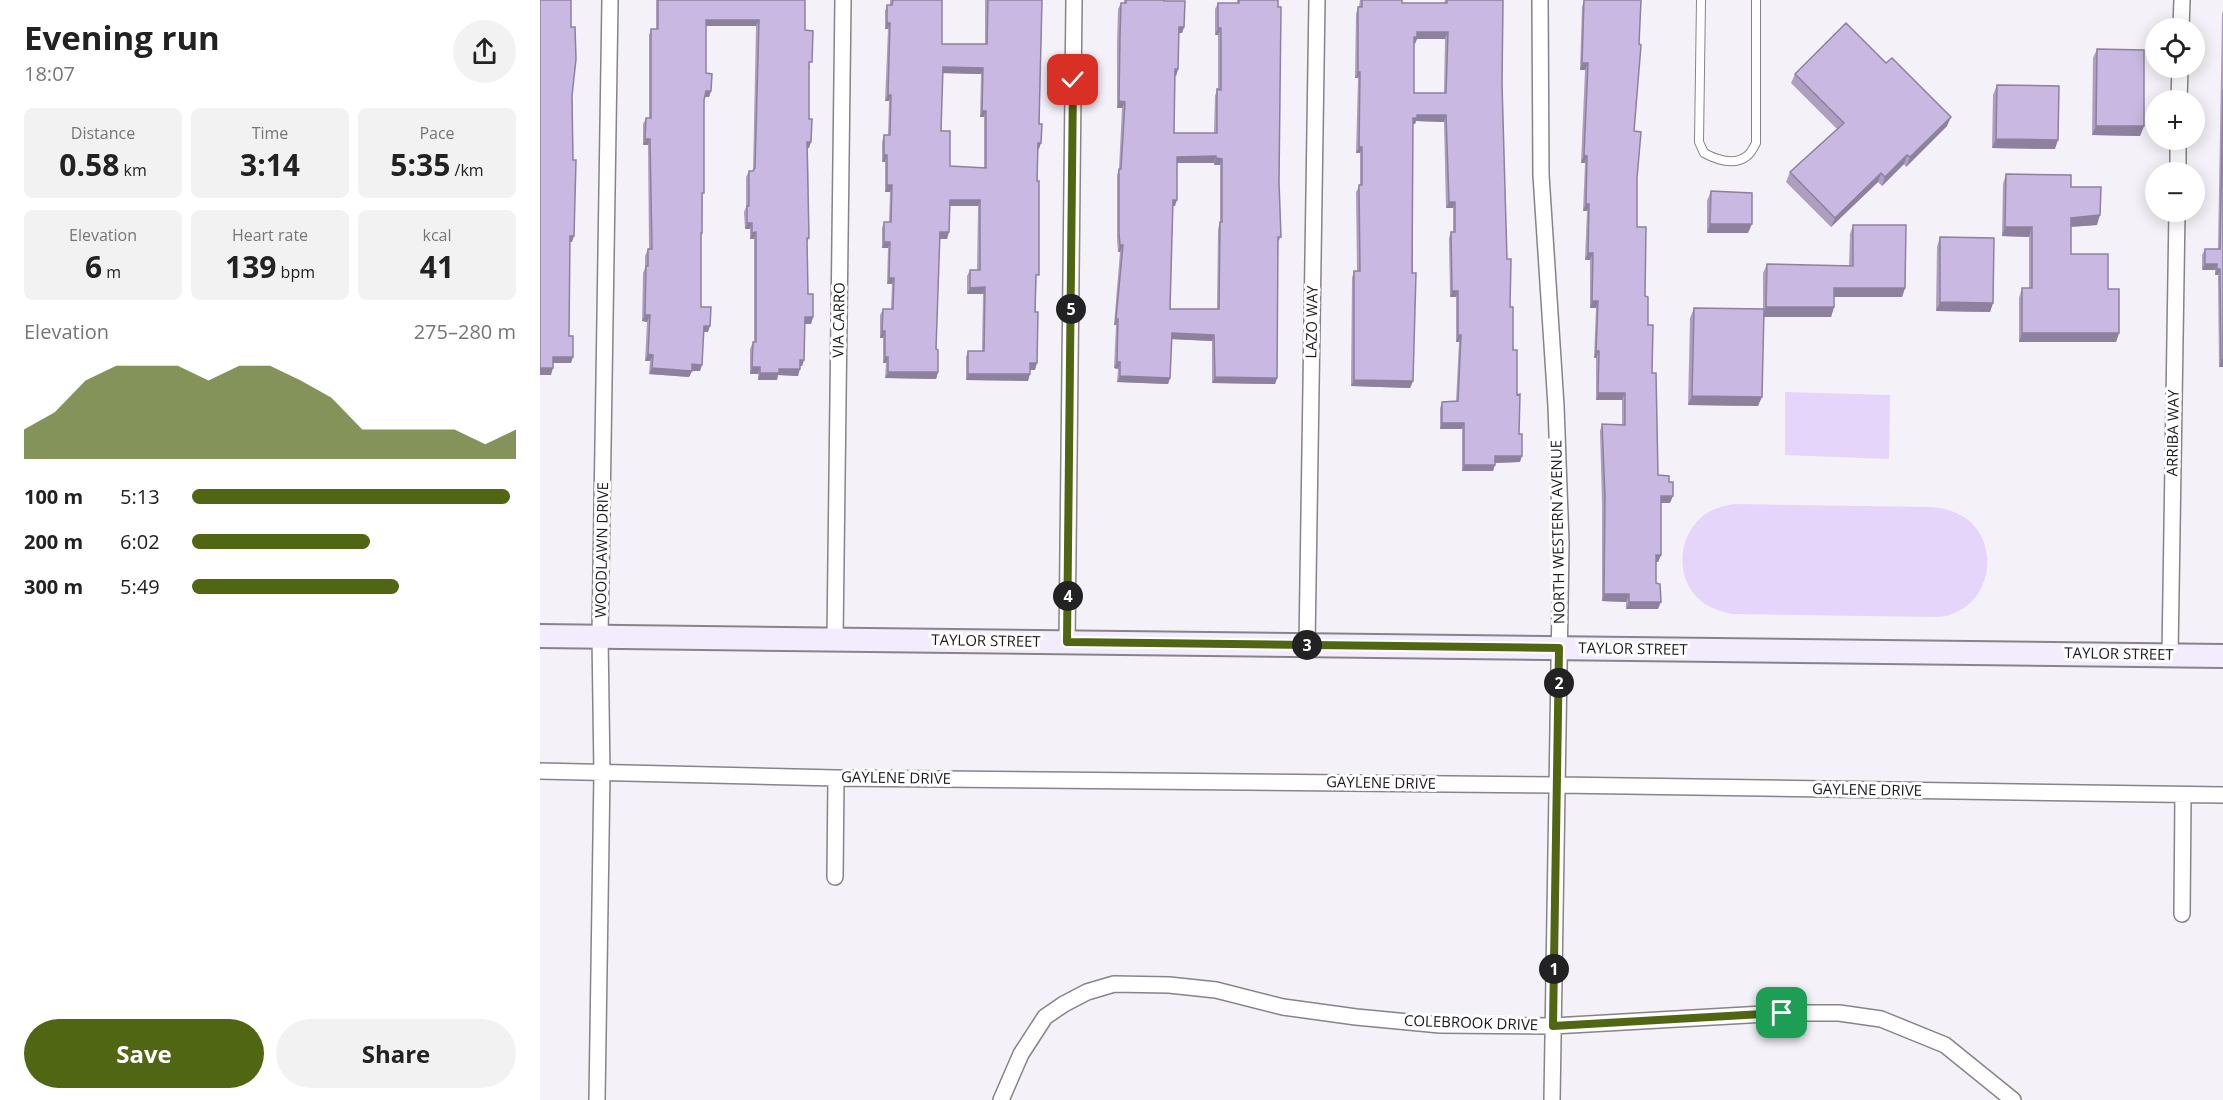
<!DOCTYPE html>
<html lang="en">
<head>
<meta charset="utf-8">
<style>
  body { margin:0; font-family:"Open Sans",sans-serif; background:#f2f2f2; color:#222; height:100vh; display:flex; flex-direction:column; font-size:22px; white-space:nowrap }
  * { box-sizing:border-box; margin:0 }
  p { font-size:20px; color:#767676 }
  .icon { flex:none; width:33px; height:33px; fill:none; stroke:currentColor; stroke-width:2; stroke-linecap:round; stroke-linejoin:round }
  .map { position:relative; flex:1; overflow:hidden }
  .side { display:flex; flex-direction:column; background:#fff; width:540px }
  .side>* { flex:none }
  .buttons { position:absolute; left:1605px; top:18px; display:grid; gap:12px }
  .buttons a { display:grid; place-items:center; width:60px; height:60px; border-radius:50%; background:#fff; box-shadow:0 3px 15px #0003; font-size:30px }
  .pin { position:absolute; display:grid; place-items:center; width:51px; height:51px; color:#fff; margin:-26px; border-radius:12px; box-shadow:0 3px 9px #0006 }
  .km { position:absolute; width:30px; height:30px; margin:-15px; border-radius:50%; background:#222; color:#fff; font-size:16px; line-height:30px; text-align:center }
  .round { display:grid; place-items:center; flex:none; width:63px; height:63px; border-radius:32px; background:#f2f2f2 }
  .headline { display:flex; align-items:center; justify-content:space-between; height:102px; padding:0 24px }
  h1 { font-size:33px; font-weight:700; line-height:45px }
  .figures { display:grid; grid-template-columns:repeat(3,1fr); gap:9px; height:102px; padding:6px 24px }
  .figures div { display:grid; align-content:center; border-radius:9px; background:#f2f2f2; text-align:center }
  .figures b { font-size:30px; font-weight:700 }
  .figures small { font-size:16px; font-weight:400 }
  .figures p { font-size:16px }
  .chart { height:168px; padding:12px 24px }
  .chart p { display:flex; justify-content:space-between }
  .chart svg { width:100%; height:108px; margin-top:6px; fill:#506613; opacity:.7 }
  .action { display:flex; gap:12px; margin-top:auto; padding:12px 24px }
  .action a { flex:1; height:69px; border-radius:36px; background:#506613; color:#fff; font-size:24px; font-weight:700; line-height:69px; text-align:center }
  .action a+a { background:#f2f2f2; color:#222 }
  ul { padding:0 24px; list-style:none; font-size:20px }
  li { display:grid; grid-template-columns:96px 72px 1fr; align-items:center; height:45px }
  li i { height:15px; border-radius:8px; background:#506613 }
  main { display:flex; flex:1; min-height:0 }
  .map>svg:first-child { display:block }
  .green { fill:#e5d5fb }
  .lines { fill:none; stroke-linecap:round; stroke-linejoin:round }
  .lane-casing { stroke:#86838a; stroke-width:10 }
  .street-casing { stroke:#86838a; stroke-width:18 }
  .secondary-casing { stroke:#86838a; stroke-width:26 }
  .lane { stroke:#fff; stroke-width:8 }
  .street { stroke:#fff; stroke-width:15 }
  .secondary { stroke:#f3ecfd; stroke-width:22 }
  .wall { fill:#ad9ec2; fill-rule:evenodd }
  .shaded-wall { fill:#8d819e }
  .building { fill:#c9b8e1; stroke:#8d819e; stroke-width:1.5; fill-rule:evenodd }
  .route-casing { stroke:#fff; stroke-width:12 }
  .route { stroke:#506613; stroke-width:8 }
  .labels { text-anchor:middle; stroke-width:6; stroke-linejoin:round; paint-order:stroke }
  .street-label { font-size:15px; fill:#1b1a1d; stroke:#fff }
</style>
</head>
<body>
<main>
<section class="side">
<div class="headline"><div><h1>Evening run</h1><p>18:07</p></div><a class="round"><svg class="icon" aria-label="share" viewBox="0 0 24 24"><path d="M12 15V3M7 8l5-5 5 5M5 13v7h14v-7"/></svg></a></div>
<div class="figures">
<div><p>Distance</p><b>0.58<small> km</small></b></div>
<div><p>Time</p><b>3:14</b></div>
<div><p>Pace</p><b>5:35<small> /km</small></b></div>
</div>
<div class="figures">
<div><p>Elevation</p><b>6<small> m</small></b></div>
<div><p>Heart rate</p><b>139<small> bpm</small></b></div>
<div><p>kcal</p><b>41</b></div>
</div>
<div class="chart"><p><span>Elevation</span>275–280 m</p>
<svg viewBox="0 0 160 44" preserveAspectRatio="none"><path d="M0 44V32L10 25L20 12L30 6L40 6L50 6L60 12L70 6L80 6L90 12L100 19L110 32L120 32L130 32L140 32L150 38L160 32V44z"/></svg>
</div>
<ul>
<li><b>100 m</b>5:13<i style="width:98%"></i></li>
<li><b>200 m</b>6:02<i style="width:55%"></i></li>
<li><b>300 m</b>5:49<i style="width:64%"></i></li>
</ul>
<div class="action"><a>Save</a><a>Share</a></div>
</section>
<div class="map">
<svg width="1683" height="1100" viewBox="0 0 1683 1100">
  <rect width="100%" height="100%" fill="#f5f1f9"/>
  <path class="green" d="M1245 392 1350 395 1349 459 1245 455Z
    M1193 504 1391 507C1402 508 1412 510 1422 516 1460 538 1454 599 1412 614 1408 616 1403 616 1398 617L1191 614C1181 611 1169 608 1161 601 1133 578 1138 532 1167 513 1175 508 1184 506 1193 504Z"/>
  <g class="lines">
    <g class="lane-casing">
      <path id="lane" d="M1161 0 1159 142 1164 153C1177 160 1194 166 1207 156 1211 153 1214 147 1216 143V0"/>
    </g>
    <g class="street-casing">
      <path id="street" d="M1000 0 1001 175 1016 406 1021 543 1012 1100
        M1641 28 1642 0
        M1639 100 1640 68
        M1638 172V140
        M295 639 303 0
        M527 642 534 0
        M767 645 777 0
        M1630 655 1637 212
        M0 771 296 778 1018 785 1683 795
        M295 877 296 778
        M1642 914 1643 795
        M57 1100 62 773 60 636 70 0
        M461 1100 481 1054 505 1017 524 1004 547 992 574 984 629 985 676 990 743 1007 816 1017 900 1025 1013 1026 1242 1013H1299L1341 1019 1405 1045 1473 1100"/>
    </g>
    <g class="secondary-casing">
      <path id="secondary" d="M0 636 1683 656"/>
    </g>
    <use href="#lane" class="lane"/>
    <use href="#street" class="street"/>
    <use href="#secondary" class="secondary"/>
  </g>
  <path class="wall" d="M116 0H265V30L270 69H269V148H268L269 238 267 243 268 294 273 317 271 324H265L264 360 262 366H260L258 376 238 375 237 380H218V374H210V349L213 342H214V239H210V229H205L204 212 206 207V177L209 171H213L216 26H166V73L171 91 169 97H164V100L162 233 161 238V307L168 332H164L160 371H152L149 377 109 374 110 361H105L107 322 102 321 103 273 105 268V256L108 249H109L108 145H103V124L106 118H109V35L111 29H116Z
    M350 0H402V44H445V0H502L499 149H498L495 370H490L488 381 426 380V357L428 351H442L443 294H427V276L430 270H437L438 206H410L407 239H399L396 349 398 372 396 379 345 378 346 363H343V338H340V315L343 309H351L352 284H347L348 248H342V228L344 222H349L350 192H345V162H342V142L344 135H348L349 101H345L348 29H345V11L347 5H350ZM402 73 441 74 440 117H444V168L410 166 401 131Z
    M584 0H624L644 27 642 33H639L638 69 636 76H635L634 133H674L675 96 677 89 678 90V35H675V9L678 3H697V0H738L739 182 741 237 738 242 737 378 735 384 672 383V341L631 339 630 378 628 384 577 382 578 369 574 368 576 325H574L580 252H578L577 239V175L579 169 582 108H577V43L578 9 581 3H584ZM637 163H674V165H680V222L678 229 677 309H630L633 206H635Z
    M820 0H862V3H904L905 0H963L962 84 967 259 977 395 979 434 980 462 955 463 953 471H922V429H900V408L902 402H916L919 342H916V297H910L909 238 911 232H913V208H906L904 122 876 121 875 124H873V381L870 388 811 386 812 278 814 271H817L816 192 820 185V153H816L818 78H815L816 14 818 7H819ZM877 39H905L904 93H874V44Z
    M1044 0H1101L1094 131 1097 178V227L1112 373 1118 475 1130 503H1121V555L1118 562H1116V583L1118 609H1086V602L1062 601V503L1060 431 1062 424 1082 425V400H1056V358H1054L1056 308H1050V260H1045L1047 211H1043L1045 163H1041L1045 70H1040L1042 7Z
    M1683 11V367H1679L1678 275H1675V270H1662V255L1665 249H1678L1682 14Z
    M1557 49 1604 126 1600 136 1552 135 1553 58Z
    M1255 74 1407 126 1366 167 1364 164 1342 186 1338 182 1291 227 1246 182 1250 172 1297 129 1251 83Z
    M1457 85 1515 149 1452 148 1453 95Z
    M1466 174 1531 187 1557 225 1531 227V254L1568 289 1579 333 1576 342H1479V298L1482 288H1489V237L1462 236 1463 184Z
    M1171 191 1208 233H1167V201Z
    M1313 225 1365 288 1362 297H1294V307L1291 317H1224L1218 406 1148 405 1150 318 1154 308 1223 309V273L1227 264 1309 266 1310 234Z
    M1400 237 1453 303 1450 312 1396 311 1397 247Z"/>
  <path class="shaded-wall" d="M166 20H219L216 26H163Z
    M347 23H350L348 29H345Z
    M639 27H644L642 33H637Z
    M678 28H681L678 35H675Z
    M877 32H908L905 39H877L875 44H872Z
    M1042 63H1048L1045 70H1040Z
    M403 67 443 68 441 74 400 73Z
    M635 69H638L636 76H632Z
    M818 72H820L818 78H815Z
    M166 91H171L169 97H163Z
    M348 95H351L349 101H345Z
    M579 101 585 102 582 108H577Z
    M442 111H446L444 117H440Z
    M877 115H906L904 122 876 121 875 124H871L873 118Z
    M1411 117 1407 126 1366 167 1370 157Z
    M1556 126H1604L1600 136 1552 135Z
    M105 139H110L108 145H103Z
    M1456 139 1518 140 1515 149 1452 148Z
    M267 142H271L269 148H265Z
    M498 143H501L499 149H495Z
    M819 147H822L820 153H816Z
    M344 155H347L345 162H342Z
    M1044 155 1047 156 1045 163H1041Z
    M1367 155 1364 164 1342 186 1345 177Z
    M676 156 674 163H635L637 157Z
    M676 158 682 159 680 165H674Z
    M1341 173 1338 182 1291 227 1295 218Z
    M347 185H352L350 192H345Z
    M410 200H440L438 206H407Z
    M633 200H637L635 206H631Z
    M909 202H915L913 208H906Z
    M1046 204H1049L1047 211H1043Z
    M1560 215 1557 225 1527 227 1531 218Z
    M207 223H212L210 229H205Z
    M1170 224H1212L1208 233H1167Z
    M1465 227H1492L1489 237 1462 236Z
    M216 232 214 239H210L212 233Z
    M400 232H409L407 239H397Z
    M30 236H34L32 242H28Z
    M344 242H350L348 248H342Z
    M580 245H583L580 252H578Z
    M1048 253H1053L1050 260H1045Z
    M1665 264H1677L1675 270H1662Z
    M1677 269H1680L1678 275H1675Z
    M349 278H354L352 284H347Z
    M445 287 443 294H427L430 288Z
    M1294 288H1365L1362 297H1291Z
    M912 291H918L916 297H910Z
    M1052 301H1058L1056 308H1050Z
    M1400 302 1453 303 1450 312 1396 311Z
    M1226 307H1294L1291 317H1223Z
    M105 315H110L107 322 102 321Z
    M265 317H273L271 324H263Z
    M576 319H578L576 325H574Z
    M164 326H170L168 332H162Z
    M342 331H345L343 338H340Z
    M632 333 674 335 672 341 629 339Z
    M1482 333H1579L1576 342H1479Z
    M918 335H921L919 342H916Z
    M1056 351H1059L1056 358H1054Z
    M108 354 113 355 110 361H105Z
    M13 357H33L31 363H11Z
    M345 357H348L346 363H343Z
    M260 360H264L262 366H258Z
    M1681 360H1683V367H1679Z
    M577 362H580L578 369 574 368Z
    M490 363H497L495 370H488Z
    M152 364 162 365 160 371H152L149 377 109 374 112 368Z
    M212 367H220L218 374H210Z
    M0 368H13L11 375H0Z
    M239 369H260L258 376 238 375 237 380H218L220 373Z
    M348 372H398L396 379 345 378Z
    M428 374H490L488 381 426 380Z
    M580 376 630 378 628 384 577 382Z
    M675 377 737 378 735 384 672 383Z
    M814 380 873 381 870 388 811 386Z
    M1058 393H1085L1082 400H1056Z
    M1152 396 1222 397 1218 406 1148 405Z
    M902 423H924L922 429H900Z
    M955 456H982L980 462 953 463Z
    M924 465H955L953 471H922Z
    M1121 496H1133L1130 503H1118Z
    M1116 555H1121L1118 562H1113Z
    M1064 594H1089L1086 602 1062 601Z
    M1089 602H1121L1118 609H1086Z"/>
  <path class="building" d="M0 0H31V27H35L36 59 32 96 33 160H36L34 236H30L29 336H33V357H13V368H0Z
    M118 0H265V30L273 31 272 62H269V119H272L271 142H267L269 238H267L268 294H273V317H265L264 360H260V369H239V373H220V367H212L213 342H216V232L212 233V223H207V206H209V171H213L215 168 219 20H166V73L172 74 171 91H166L164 100V193H162V233H161V307H171L170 326H164L162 365 152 364V371L112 368 113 355 108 354 110 315H105L106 266H108V249H112L110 139H105L106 118H111V29H118Z
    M353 0H402V44H447L448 0H502L499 124H502L501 143H498L497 181H499V275H496L495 312H498L497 363H490V374H428V351H444L445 287 430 288V270H440V200H410L409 232H400L396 349 398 350V372H348V357H345V331H342L343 309H353L354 278H349L350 242H344V222H351L352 185H347V155H344V135H350L351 95H348L350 23H347V5H352ZM403 67 443 68 442 111H446V168L410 166V131H401Z
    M586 0H624V1H645L644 27H639L638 69H635L634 133H677V89L681 90V28H678V3H699V0H738V7H741L739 182 741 237H738L737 378 675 377 674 335 632 333 630 378 580 376V362H577L578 319H576L583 245H580L579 233V169H581L585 102 579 101 580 37 581 3H586ZM676 156V158L682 159V222H680L679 309H630L633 200H637V157Z
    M822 0H862V3H907V0H963L962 84 967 259H971L970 307H973V350H977V395L980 394 979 434H982V456H955V465H924V423H902V402L918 401 921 335H918V291H912L911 232H915V202H909L906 115H877V118H873L872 273H876L873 381 814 380V271H820L819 185H822V147H819L820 72H818V7H822ZM877 32H908L906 93H874V37H877Z
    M1044 0H1101L1099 44 1101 45 1094 131 1101 132 1097 178V227H1106L1105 296 1108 297V325H1113L1112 373H1116L1118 475 1129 476V482H1133V496H1121V555H1116V583L1120 584 1121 602H1089V594H1064L1065 496 1062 424 1085 425V393H1058L1059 351H1056L1058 301H1052L1053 253H1048L1049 204H1046L1047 156 1044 155 1048 63H1042Z
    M1306 23 1346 63 1352 58 1411 117 1370 157 1367 155 1345 177 1341 173 1295 218 1250 172 1304 123 1255 74Z
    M1557 49 1604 50V126H1556Z
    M1457 85 1519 86 1518 140 1456 139Z
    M1683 90V360H1681L1680 269H1677V264H1665V249H1680Z
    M1466 174 1531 175V187H1561L1560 215 1531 218V254H1568V289H1579V333H1482V288H1492V227H1465Z
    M1171 191 1212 193V224H1170Z
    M1313 225H1366L1365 288H1294V307H1226L1227 264 1313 266Z
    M1400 237 1454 238 1453 303 1400 302Z
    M1154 308 1224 309 1222 397 1152 396Z"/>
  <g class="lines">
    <g class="route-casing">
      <path id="route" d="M533 80 527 642 1019 648 1013 1026 1242 1013"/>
    </g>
    <use href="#route" class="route"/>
  </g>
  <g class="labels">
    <g class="street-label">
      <text transform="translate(299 320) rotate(-89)" y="5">VIA CARRO</text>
      <text transform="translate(772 322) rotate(-89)" y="5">LAZO WAY</text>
      <text transform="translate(1633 433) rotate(-89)" y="5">ARRIBA WAY</text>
      <text transform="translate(1018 532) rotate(-91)" y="5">NORTH WESTERN AVENUE</text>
      <text transform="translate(62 550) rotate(-89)" y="5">WOODLAWN DRIVE</text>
      <text transform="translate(446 641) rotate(1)" y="5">TAYLOR STREET</text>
      <text transform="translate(1093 649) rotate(1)" y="5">TAYLOR STREET</text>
      <text transform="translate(1579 654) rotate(1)" y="5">TAYLOR STREET</text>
      <text transform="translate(356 778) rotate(1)" y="5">GAYLENE DRIVE</text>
      <text transform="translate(841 783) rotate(1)" y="5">GAYLENE DRIVE</text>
      <text transform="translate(1327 790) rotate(1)" y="5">GAYLENE DRIVE</text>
      <text transform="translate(931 1023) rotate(2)" y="5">COLEBROOK DRIVE</text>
    </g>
  </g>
</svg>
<div class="buttons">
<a><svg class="icon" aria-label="locate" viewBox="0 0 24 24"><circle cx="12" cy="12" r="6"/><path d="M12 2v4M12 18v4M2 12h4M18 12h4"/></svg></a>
<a>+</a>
<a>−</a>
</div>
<div class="pin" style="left:1242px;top:1013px;background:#1e9e55"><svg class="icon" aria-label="arrive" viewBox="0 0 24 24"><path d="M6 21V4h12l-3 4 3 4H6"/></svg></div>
<div class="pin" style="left:533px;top:80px;background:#d93025"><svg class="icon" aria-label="check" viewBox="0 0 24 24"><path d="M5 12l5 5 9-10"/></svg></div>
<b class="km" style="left:1014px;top:969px">1</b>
<b class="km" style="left:1019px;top:683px">2</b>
<b class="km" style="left:767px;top:645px">3</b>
<b class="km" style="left:528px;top:596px">4</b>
<b class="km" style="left:531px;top:309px">5</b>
</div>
</main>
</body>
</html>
